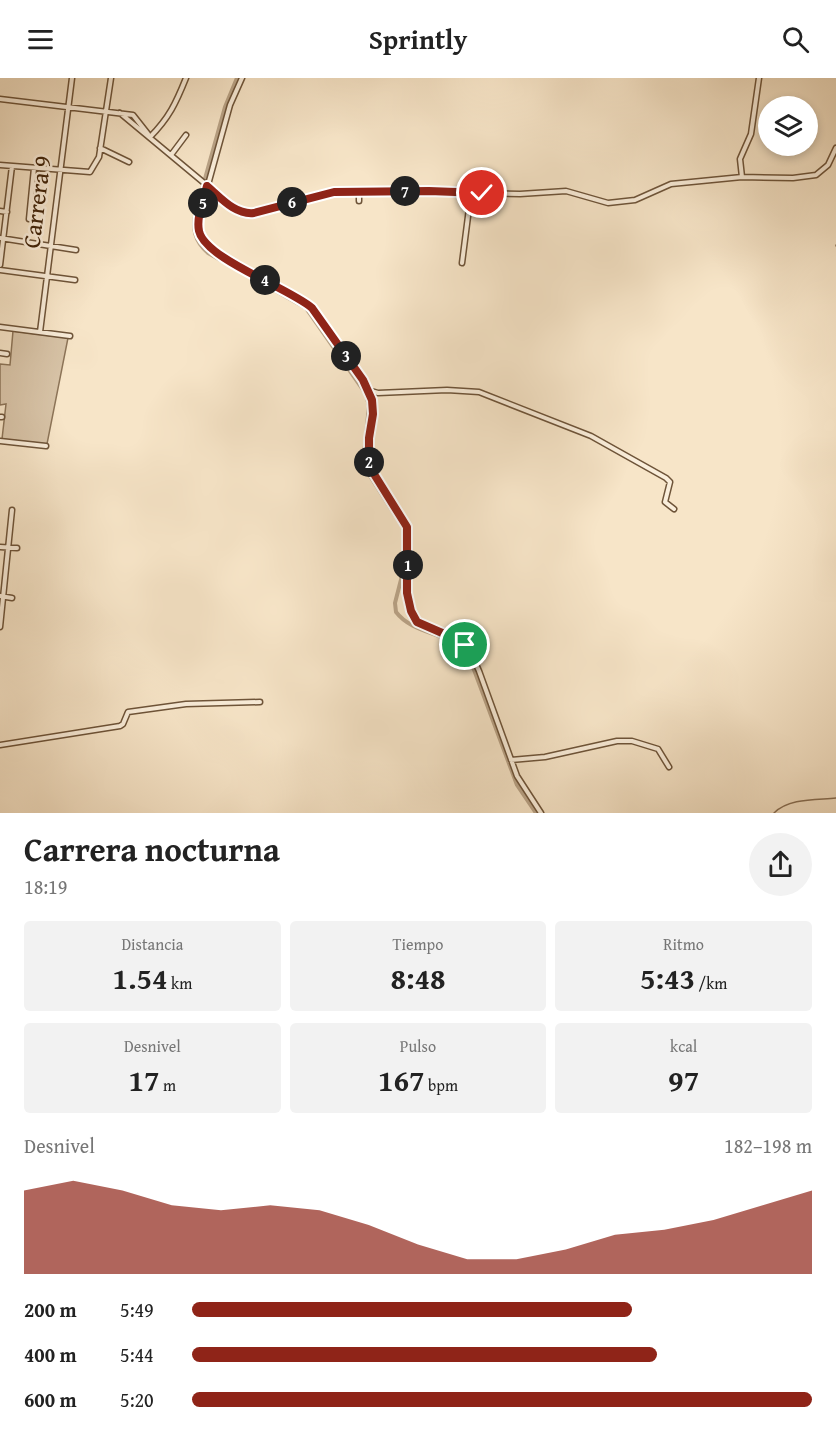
<!DOCTYPE html>
<html lang="es">
<head>
<meta charset="utf-8">
<style>
  body { margin:0; font-family:"Gentium Book Plus",serif; background:#f2f2f2; color:#222; height:100vh; display:flex; flex-direction:column; font-size:22px; white-space:nowrap }
  * { box-sizing:border-box; margin:0 }
  p { font-size:20px; color:#767676 }
  .icon { flex:none; width:33px; height:33px; fill:none; stroke:currentColor; stroke-width:2; stroke-linecap:round; stroke-linejoin:round }
  .map { position:relative; height:735px; overflow:hidden }
  .sheet { display:flex; flex-direction:column; background:#fff; flex:1 }
  .sheet>* { flex:none }
  .controls { position:absolute; left:758px; top:18px; display:grid; gap:12px }
  .controls a { display:grid; place-items:center; width:60px; height:60px; border-radius:50%; background:#fff; box-shadow:0 3px 9px #0003; font-size:30px }
  .pin { position:absolute; display:grid; place-items:center; width:51px; height:51px; color:#fff; margin:-26px; border:3px solid #fff; border-radius:50%; box-shadow:0 2px 6px #0007 }
  .km { position:absolute; width:30px; height:30px; margin:-15px; border-radius:50%; background:#222; color:#fff; font-size:16px; line-height:30px; text-align:center }
  .round { display:grid; place-items:center; flex:none; width:63px; height:63px; border-radius:32px; background:#f2f2f2 }
  .overview { display:flex; align-items:center; justify-content:space-between; height:102px; padding:0 24px }
  h1 { font-size:33px; font-weight:800; line-height:45px }
  .metrics { display:grid; grid-template-columns:repeat(3,1fr); gap:9px; height:102px; padding:6px 24px }
  .metrics div { display:grid; align-content:center; border-radius:6px; background:#f2f2f2; text-align:center }
  .metrics b { font-size:30px; font-weight:800 }
  .metrics small { font-size:16px; font-weight:400 }
  .metrics p { font-size:16px }
  .chart { height:168px; padding:12px 24px }
  .chart p { display:flex; justify-content:space-between }
  .chart svg { width:100%; height:108px; margin-top:6px; fill:#8f2418; opacity:.7 }
  ul { padding:0 24px; list-style:none; font-size:20px }
  li { display:grid; grid-template-columns:96px 72px 1fr; align-items:center; height:45px }
  li i { height:15px; border-radius:8px; background:#8f2418 }
  header { display:flex; justify-content:space-between; align-items:center; height:78px; padding:0 24px; background:#fff; font-size:27px; font-weight:800 }
  .map>svg:first-child { display:block }
  .green { fill:#d8c4a8; stroke:#8c7458; stroke-width:1.5 }
  .lines { fill:none; stroke-linecap:round; stroke-linejoin:round }
  .stream { stroke:#897055; stroke-width:1.5 }
  .canal { stroke:#b9a387; stroke-width:4 }
  .minor-casing { stroke:#6e5439; stroke-width:7 }
  .minor { stroke:#faeedb; stroke-width:4 }
  .route-casing { stroke:#fff; stroke-width:12 }
  .route { stroke:#8f2418; stroke-width:8 }
  .labels { text-anchor:middle; stroke-width:5; stroke-linejoin:round; paint-order:stroke }
  .street-label { font-size:24px; fill:#402309; stroke:#faeedb }
</style>
</head>
<body>
<header><svg class="icon" aria-label="menu" viewBox="0 0 24 24"><path d="M4 6h16M4 12h16M4 18h16"/></svg>Sprintly<svg class="icon" aria-label="search" viewBox="0 0 24 24"><circle cx="10" cy="10" r="6"/><path d="M15 15l6 6"/></svg></header>
<div class="map">
<svg width="836" height="735" viewBox="0 0 836 735">
  <rect width="100%" height="100%" fill="#f7e5c8"/>
  <filter id="stains"><feTurbulence type="fractalNoise" baseFrequency=".00333" numOctaves="4"/><feColorMatrix values="0 0 0 0 .2 0 0 0 0 .09 0 0 0 0 .02 0 0 0 .5 -.17"/></filter>
  <radialGradient id="worn" r=".72"><stop offset=".6" stop-color="#630" stop-opacity="0"/><stop offset="1" stop-color="#630" stop-opacity=".3"/></radialGradient>
  <path class="green" d="M13 253 68 260 47 366 2 361 6 326 0 327V286L10 287Z"/>
  <g class="lines">
    <path class="stream" d="M836 167V168
      M774 735C789 720 816 722 836 720"/>
    <path class="canal" d="M237 0 225 29 196 133C192 150 194 163 208 175L306 230 366 316 369 328 363 387 404 451 405 486 395 525 396 534C415 559 455 553 470 581L517 707 536 735"/>
    <g class="minor-casing">
      <path id="minor" d="M242 0 230 27 201 132C199 141 197 151 201 160 211 178 282 211 302 222L312 230 363 302 372 322 373 336 369 360V388L407 449V515L411 533 417 544 456 561 470 573 479 593 517 698 541 735
        M0 21 133 37 148 56
        M120 35 233 129 244 136 254 135 315 118 334 114 359 113 520 116 566 113 608 125 635 122 671 106 742 99 793 100 816 97 828 87 836 70
        M150 59C169 40 176 25 186 0
        M100 70 129 84
        M171 77 186 57
        M0 87 90 94 99 79 111 0
        M742 99 740 81 751 56 759 0
        M359 123V113
        M0 133 7 134
        M29 141 34 90
        M0 160 76 172
        M462 185 471 115
        M0 187 12 88
        M0 192 75 202
        M0 249 70 258
        M40 254 72 0
        M0 275 7 276
        M368 312 378 315 447 312 479 314 591 358 666 400 670 404 665 424 674 431
        M0 339H2
        M0 363 46 368
        M0 469 17 470
        M0 518 12 520
        M0 549 12 432
        M0 667 120 648 123 646 128 634 186 626 260 624
        M511 682 545 679 617 663H632L658 671 669 689"/>
    </g>
    <use href="#minor" class="minor"/>
  </g>
  <g class="lines">
    <g class="route-casing">
      <path id="route" d="M465 567 456 561 417 544 411 533 407 515V449L369 388V360L373 336 372 322 363 302 312 230C289 210 205 181 199 153 196 139 204 121 207 108 221 120 235 137 254 135L334 114 429 113 482 115"/>
    </g>
    <use href="#route" class="route"/>
  </g>
  <g class="labels">
    <g class="street-label">
      <text transform="translate(37 124) rotate(-83)" y="8">Carrera 9</text>
    </g>
  </g>
  <rect width="100%" height="100%" filter="url(#stains)"/>
  <rect width="100%" height="100%" fill="url(#worn)"/>
</svg>
<div class="controls">
<a><svg class="icon" aria-label="layers" viewBox="0 0 24 24"><path d="M12 4l9 5-9 5-9-5zM3 14l9 5 9-5"/></svg></a>
</div>
<div class="pin" style="left:465px;top:567px;background:#1e9e55"><svg class="icon" aria-label="arrive" viewBox="0 0 24 24"><path d="M6 21V4h12l-3 4 3 4H6"/></svg></div>
<div class="pin" style="left:482px;top:115px;background:#d93025"><svg class="icon" aria-label="check" viewBox="0 0 24 24"><path d="M5 12l5 5 9-10"/></svg></div>
<b class="km" style="left:408px;top:487px">1</b>
<b class="km" style="left:369px;top:384px">2</b>
<b class="km" style="left:346px;top:278px">3</b>
<b class="km" style="left:265px;top:202px">4</b>
<b class="km" style="left:203px;top:125px">5</b>
<b class="km" style="left:292px;top:124px">6</b>
<b class="km" style="left:405px;top:113px">7</b>
</div>
<section class="sheet">
<div class="overview"><div><h1>Carrera nocturna</h1><p>18:19</p></div><a class="round"><svg class="icon" aria-label="share" viewBox="0 0 24 24"><path d="M12 15V3M7 8l5-5 5 5M5 13v7h14v-7"/></svg></a></div>
<div class="metrics">
<div><p>Distancia</p><b>1.54<small> km</small></b></div>
<div><p>Tiempo</p><b>8:48</b></div>
<div><p>Ritmo</p><b>5:43<small> /km</small></b></div>
</div>
<div class="metrics">
<div><p>Desnivel</p><b>17<small> m</small></b></div>
<div><p>Pulso</p><b>167<small> bpm</small></b></div>
<div><p>kcal</p><b>97</b></div>
</div>
<div class="chart"><p><span>Desnivel</span>182–198 m</p>
<svg viewBox="0 0 160 44" preserveAspectRatio="none"><path d="M0 44V10L10 6L20 10L30 16L40 18L50 16L60 18L70 24L80 32L90 38L100 38L110 34L120 28L130 26L140 22L150 16L160 10V44z"/></svg>
</div>
<ul>
<li><b>200 m</b>5:49<i style="width:71%"></i></li>
<li><b>400 m</b>5:44<i style="width:75%"></i></li>
<li><b>600 m</b>5:20<i style="width:100%"></i></li>
</ul>
</section>
</body>
</html>
